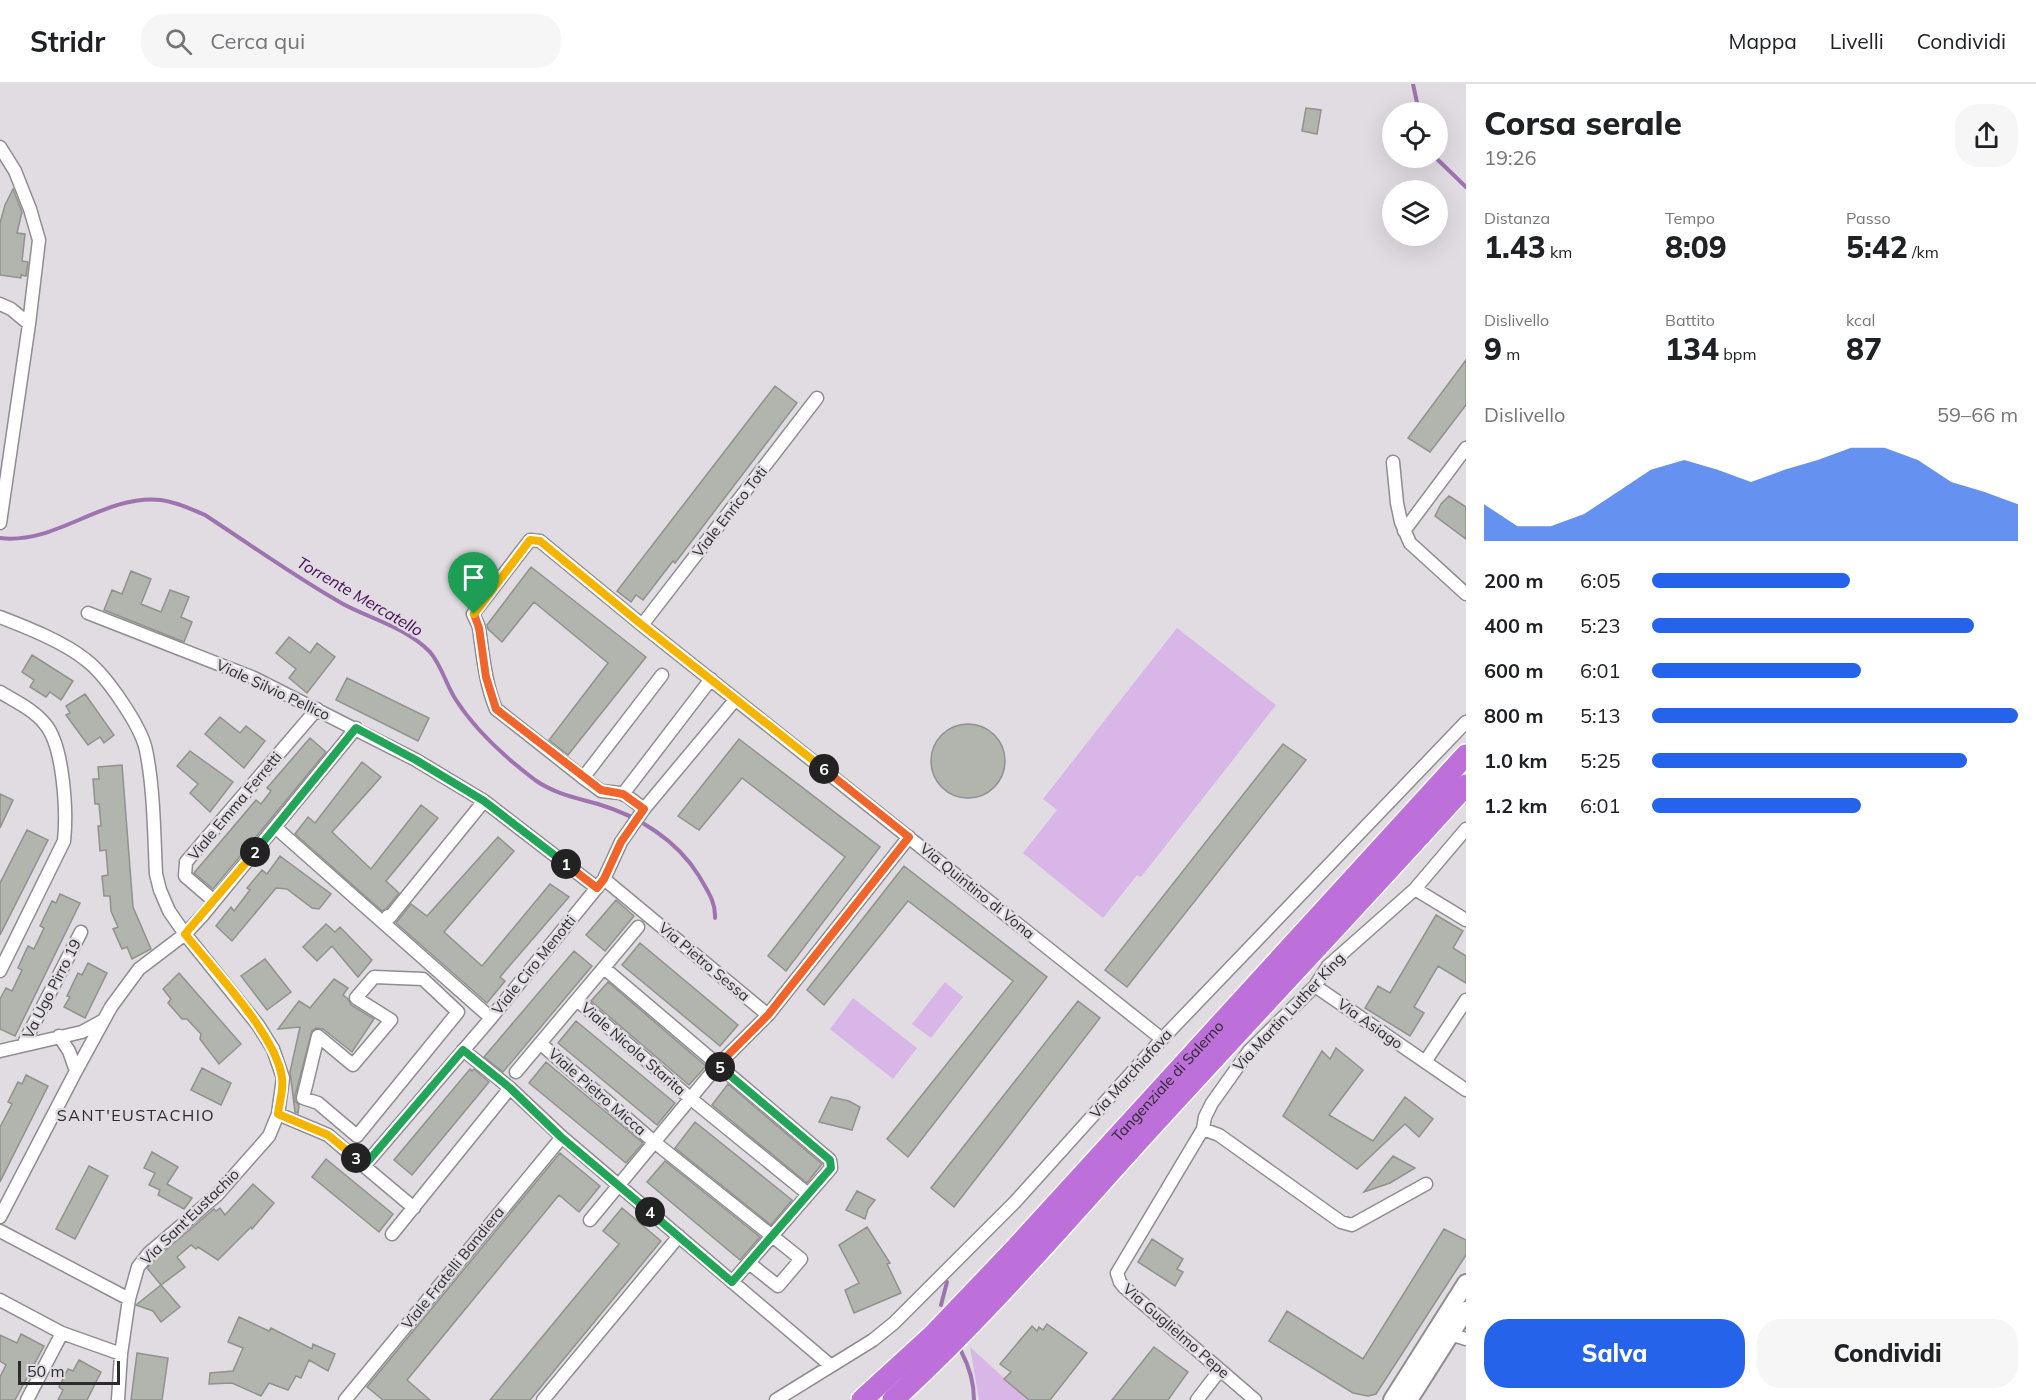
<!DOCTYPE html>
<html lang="it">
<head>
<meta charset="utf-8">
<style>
  body { margin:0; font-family:Mulish,sans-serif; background:#f6f6f6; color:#202124; height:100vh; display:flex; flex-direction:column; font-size:22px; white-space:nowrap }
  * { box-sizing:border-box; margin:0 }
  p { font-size:20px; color:#757577 }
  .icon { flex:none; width:33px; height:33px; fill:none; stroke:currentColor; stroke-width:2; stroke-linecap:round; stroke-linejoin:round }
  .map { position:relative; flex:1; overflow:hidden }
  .side { display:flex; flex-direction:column; background:#fff; width:570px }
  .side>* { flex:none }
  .controls { position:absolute; left:1382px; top:18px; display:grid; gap:12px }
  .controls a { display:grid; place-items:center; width:66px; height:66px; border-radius:50%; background:#fff; box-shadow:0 6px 24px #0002; font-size:30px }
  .scale { position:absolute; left:18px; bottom:15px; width:102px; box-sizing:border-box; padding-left:6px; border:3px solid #2b2a2c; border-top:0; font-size:16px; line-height:21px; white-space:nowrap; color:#2b2a2c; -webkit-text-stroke:4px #e0dce2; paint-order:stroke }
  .pin { position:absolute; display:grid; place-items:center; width:51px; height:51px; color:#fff; margin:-62px -26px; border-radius:50% 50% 50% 0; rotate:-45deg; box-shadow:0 0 6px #0007 }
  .pin .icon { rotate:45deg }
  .km { position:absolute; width:30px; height:30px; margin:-15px; border-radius:50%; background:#222; color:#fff; font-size:16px; line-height:30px; text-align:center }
  .round { display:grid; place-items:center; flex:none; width:63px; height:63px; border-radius:24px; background:#f6f6f6 }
  .summary { display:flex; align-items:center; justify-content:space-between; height:102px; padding:0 18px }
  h1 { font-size:33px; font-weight:800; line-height:45px }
  .stats { display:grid; grid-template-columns:repeat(3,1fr); gap:9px; height:102px; padding:6px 18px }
  .stats div { display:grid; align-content:center }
  .stats b { font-size:30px; font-weight:800 }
  .stats small { font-size:16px; font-weight:400 }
  .stats p { font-size:16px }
  .chart { height:168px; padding:12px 18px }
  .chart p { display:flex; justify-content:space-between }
  .chart svg { width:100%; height:108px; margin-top:6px; fill:#2563eb; opacity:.7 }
  .cta { display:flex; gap:12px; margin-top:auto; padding:12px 18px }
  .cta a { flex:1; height:69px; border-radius:24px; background:#2563eb; color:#fff; font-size:24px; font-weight:800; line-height:69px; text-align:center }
  .cta a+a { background:#f6f6f6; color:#202124 }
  ul { padding:0 18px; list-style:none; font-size:20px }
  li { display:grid; grid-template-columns:96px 72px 1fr; align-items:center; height:45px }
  li i { height:15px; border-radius:8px; background:#2563eb }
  header { display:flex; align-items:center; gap:36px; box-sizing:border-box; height:84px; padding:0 30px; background:#fff; border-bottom:2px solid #e0e0e0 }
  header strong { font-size:28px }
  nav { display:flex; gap:33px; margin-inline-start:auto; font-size:21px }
  .search { width:420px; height:54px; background:#f6f6f6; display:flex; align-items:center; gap:15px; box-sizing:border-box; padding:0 21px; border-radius:24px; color:#757577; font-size:22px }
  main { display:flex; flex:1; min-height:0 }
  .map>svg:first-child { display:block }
  .green { fill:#d9b6e8 }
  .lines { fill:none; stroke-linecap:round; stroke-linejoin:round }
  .stream { stroke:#9e73af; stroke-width:4 }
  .building { fill:#b2b4ae; stroke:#90928c; stroke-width:1.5 }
  .street-casing { stroke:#908c91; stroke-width:15 }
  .secondary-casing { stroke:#908c91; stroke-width:20 }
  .highway-casing { stroke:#fff; stroke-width:24 }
  .street { stroke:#fff; stroke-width:12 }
  .secondary { stroke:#fff; stroke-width:16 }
  .highway { stroke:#bd6fda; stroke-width:21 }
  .split-1-casing { stroke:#fff; stroke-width:12 }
  .split-2-casing { stroke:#fff; stroke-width:12 }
  .split-3-casing { stroke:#fff; stroke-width:12 }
  .split-4-casing { stroke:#fff; stroke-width:12 }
  .split-5-casing { stroke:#fff; stroke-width:12 }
  .split-6-casing { stroke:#fff; stroke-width:12 }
  .split-7-casing { stroke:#fff; stroke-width:12 }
  .split-1 { stroke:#f0652b; stroke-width:8 }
  .split-2 { stroke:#22a559; stroke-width:8 }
  .split-3 { stroke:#f5b400; stroke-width:8 }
  .split-4 { stroke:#22a559; stroke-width:8 }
  .split-5 { stroke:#22a559; stroke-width:8 }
  .split-6 { stroke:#f0652b; stroke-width:8 }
  .split-7 { stroke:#f5b400; stroke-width:8 }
  .labels { text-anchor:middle; stroke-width:5; stroke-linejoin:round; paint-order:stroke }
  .street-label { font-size:15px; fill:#2b2a2c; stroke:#e0dce2 }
  .water-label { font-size:16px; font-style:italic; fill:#440956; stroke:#e0dce2 }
  .neighbourhood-label { font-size:16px; letter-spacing:1.5px; fill:#2b2a2c; stroke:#e0dce2 }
</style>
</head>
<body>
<header>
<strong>Stridr</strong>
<div class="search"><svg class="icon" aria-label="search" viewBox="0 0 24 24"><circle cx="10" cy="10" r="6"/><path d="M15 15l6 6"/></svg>Cerca qui</div>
<nav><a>Mappa</a><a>Livelli</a><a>Condividi</a></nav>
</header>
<main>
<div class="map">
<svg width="1466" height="1316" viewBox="0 0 1466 1316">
  <rect width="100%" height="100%" fill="#e0dce2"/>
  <path class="green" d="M1177 544 1276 621 1141 793 1137 791 1103 834 1023 769 1057 726 1043 715Z
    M945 898 963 913 931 954 912 940Z
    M853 914 917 964 893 995 830 945Z
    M970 1263 1028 1316H979Z"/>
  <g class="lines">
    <path class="stream" d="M1413 0 1419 28
      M1436 74 1466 103
      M0 454C57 461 103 410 161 416 177 418 191 425 205 431 251 461 295 493 343 520 371 535 407 544 430 568 442 582 446 601 456 616 476 647 506 674 535 696 555 710 576 714 598 720 638 732 677 756 699 792 707 806 716 818 715 834
      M941 1221 947 1198
      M961 1267C969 1282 974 1299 974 1316"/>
  </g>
  <path class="building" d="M1306 24 1321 26 1317 50 1302 47Z
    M13 105 22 128 17 149 25 150 22 177 28 178 26 192 21 191V194L0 191V139L5 121Z
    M1466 276V321L1430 368 1408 354Z
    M775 302 797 319 675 479 673 477 643 516 636 511 631 518 617 507Z
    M1449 412 1466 423V455L1435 432 1441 420Z
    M531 483 646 573 568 671 549 656 608 579 534 518 502 558 488 545 487 541Z
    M131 487 151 495 141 520 161 528 170 506 189 513 181 533 192 538 184 558 104 526 112 506 122 510Z
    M289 553 310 569 317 559 335 573 307 609 289 594 296 585 276 569Z
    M32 571 73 597 61 616 50 608 46 613 30 603 34 596 22 588Z
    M347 594 429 634 418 657 336 616Z
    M85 610 114 651 104 659 100 653 88 661 66 631 70 629 66 622Z
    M220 633 240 649 246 642 265 657 244 684 205 650Z
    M931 677a37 37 0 1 1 74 0a37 37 0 1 1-74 0Z
    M310 654 326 668 213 805 194 789 256 716 261 720 271 707 267 704Z
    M739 655 880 763 786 887 768 872 845 773 742 694 699 746 678 732Z
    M1283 660 1306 676 1127 903 1105 886Z
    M190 667 233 698 210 728 190 709 198 700 177 682Z
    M362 678 381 693 332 748 371 785 421 721 438 734 386 797 399 809 387 824 382 827 295 750 308 733 315 739Z
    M122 681 133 823 151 865 132 875 127 863 122 865 113 845 118 843 111 827 110 812H104L102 792 108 791 106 766 100 767 98 742H101L99 720H95L93 695H99L98 683Z
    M0 710 13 716 0 744Z
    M27 746 48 756 0 851V799Z
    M498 753 514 767 444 848 482 882 550 800 569 813 500 893 505 897 487 919 396 839 411 820 427 832Z
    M280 772 331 810 319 825 312 824 287 805 276 804 232 857 216 842 231 823 234 827 250 806 247 804 262 786 267 790Z
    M904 782 1047 893 908 1073 887 1055 1013 897 908 817 824 921 807 906Z
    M60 810 80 819 15 952 0 945V915L6 904 12 907 22 886 18 884 28 862 34 865 44 844 40 842 52 817 56 819Z
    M616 816 634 832 605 867 586 851Z
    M1436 831 1463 847 1453 864 1466 872V899L1438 882 1414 923 1424 929 1410 952 1365 924 1378 902 1390 909Z
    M326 840 335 848 340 843 372 876 358 893 332 862 317 877 303 863Z
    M640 859 738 941 720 962 622 881Z
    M574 867 592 882 503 988 484 973Z
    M265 875 291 908 267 926 241 892Z
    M88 879 107 889 85 934 64 923 70 913 67 912 78 889 82 891Z
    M179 889 241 960 219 980 200 955 201 950 187 935H182L168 919 171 915 163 905Z
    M334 895 348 904 343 911 348 915 351 921 374 935 352 968 323 945 316 944 312 947 295 1012V1017L299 1021 298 1029 295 1028 290 988 300 943 278 945 299 917 310 924Z
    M608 898 706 982 689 1001 591 917Z
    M1078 917 1100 934 954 1123 931 1104Z
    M576 937 675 1019 657 1041 558 959Z
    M1336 964 1363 986 1329 1031 1373 1057 1405 1013 1433 1035 1419 1053 1405 1040 1357 1085 1283 1032 1322 967 1330 975Z
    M546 978 643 1059 626 1079 529 999Z
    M202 984 231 999 221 1021 191 1006Z
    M470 985 472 987 474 985 489 998 412 1091 394 1076Z
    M26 991 48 1002 0 1098V1043L12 1020 8 1018 18 998 22 1000Z
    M728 1000 822 1080 807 1099 712 1021Z
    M831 1013 849 1017 860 1023 852 1046 819 1038Z
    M695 1038 792 1116 771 1141 675 1064Z
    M152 1068 178 1083 167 1100 192 1114 184 1125 158 1111 160 1106 149 1101 155 1089 144 1084Z
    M560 1069 600 1102 579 1128 559 1111 407 1296 430 1316H383L367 1303Z
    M1393 1072 1415 1084 1390 1099 1364 1108Z
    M326 1075 393 1130 379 1148 312 1093Z
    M665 1077 760 1153 740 1176 647 1098Z
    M89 1082 108 1092 75 1155 56 1145Z
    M253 1100 274 1119 252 1145 251 1143 218 1176 198 1163 196 1165 191 1161 177 1173 185 1183 161 1201 147 1184 155 1175 214 1125 216 1127 220 1124 225 1131Z
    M857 1107 875 1116 868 1125 865 1135 846 1126Z
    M622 1124 661 1157 530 1316H490L619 1160 603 1147Z
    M867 1143 890 1179 887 1180 901 1209 854 1229 845 1206 859 1199 839 1161Z
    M1444 1145 1466 1156V1171L1376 1310 1368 1312 1353 1309 1269 1257 1287 1227 1363 1275Z
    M1152 1155 1183 1175 1177 1185 1183 1188 1175 1202 1138 1178Z
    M161 1201 180 1223 161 1238 153 1227 136 1221Z
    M239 1233 269 1247 271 1244 312 1265 313 1260 335 1270 328 1287 309 1276 301 1294 296 1292 288 1306 269 1299 261 1312 232 1299 209 1300 210 1289 233 1287 243 1264 228 1258Z
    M1047 1240 1087 1269 1050 1316H1029L1004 1295 1011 1288 1000 1280 1032 1242 1037 1247 1039 1243 1043 1246Z
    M21 1250 44 1262 15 1316H0V1293L6 1281 0 1277V1251L17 1259Z
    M1154 1263 1188 1288 1168 1316H1112Z
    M137 1269 168 1274 162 1316H131Z
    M79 1276 101 1288 87 1316H58L63 1306 59 1303 68 1285 73 1287Z"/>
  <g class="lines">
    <g class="street-casing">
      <path id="street" d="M0 63 15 87 30 125 39 156 29 240 0 439
        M0 220 11 225 29 240
        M1393 378 1397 419 1401 438 1410 459 1466 510
        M1404 447 1466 364
        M88 529 254 594 416 676 484 717 597 804
        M0 533C26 543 64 558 86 576 106 591 141 642 146 666 154 705 154 750 156 790L160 806 169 827 185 850 258 941 273 965 283 994 278 1030 269 1052 217 1111 149 1169 138 1183 129 1215 121 1270 118 1316
        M642 541 817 314
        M0 608C15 617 34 626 45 640 64 662 67 729 64 757L0 887
        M583 694 662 591
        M623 710 711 595
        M644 725 627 712 620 709 601 707 586 696 496 625C485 599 483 571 479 544 478 539 475 535 473 530L530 456 540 457 642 541 1162 955
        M275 743 491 934
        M1415 805 1466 836
        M214 817 185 792 186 778 317 625
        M388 832 390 833 484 717
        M604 884 830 1076 831 1084 732 1198
        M374 893 423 895 458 928 357 1052 318 1019 303 1014 318 952 353 981 391 936 356 914Z
        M1315 902 1466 1006
        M577 916 690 1014 808 1110
        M768 931 909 753
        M59 952 69 967 76 987
        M541 960 653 1057 801 1175 778 1202 749 1179
        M23 961 81 848
        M463 966 510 1004 562 1053 830 1281
        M0 967 82 948 102 937
        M1425 978 1466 916
        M516 988 638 843
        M278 1030 328 1051 364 1082 491 934 604 795 621 758 644 725 735 616
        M1203 1045 1219 1051 1341 1138 1352 1141 1426 1100
        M364 1082 414 1124
        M0 1133 76 987 111 923 139 885 185 850 203 831 356 644
        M590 1136 718 981 768 931 604 795
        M0 1147 129 1215
        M392 1150 510 1004
        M0 1216 62 1249 121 1270
        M1450 1250 1466 1255
        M27 1316 62 1249
        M345 1316 562 1053
        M543 1316 679 1152
        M776 1316 873 1256 894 1239 1015 1118 1162 955 1466 638
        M1197 1316 1220 1286
        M1255 1316 1124 1203 1120 1198 1117 1189 1203 1045 1205 1033 1212 1019 1249 967 1315 902 1328 882 1415 805 1466 745"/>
    </g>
    <g class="secondary-casing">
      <path id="secondary" d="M1392 1316 1466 1199
        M1409 1316 1466 1226"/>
    </g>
    <g class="highway-casing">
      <g id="highway">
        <path id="s1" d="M862 1316 933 1251 1015 1165 1466 671"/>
        <path d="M893 1316C986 1231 1067 1135 1152 1042 1256 928 1362 816 1466 701"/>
      </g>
    </g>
    <use href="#street" class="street"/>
    <use href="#secondary" class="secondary"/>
    <use href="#highway" class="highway"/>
  </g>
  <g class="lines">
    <g class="split-1-casing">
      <path id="split-1" d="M474 530 479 544 486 593 496 625 601 706 623 710 644 725 621 758 604 795 597 804 566 780"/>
    </g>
    <g class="split-2-casing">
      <path id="split-2" d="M255 768 356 644 416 676 484 717 566 780"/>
    </g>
    <g class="split-3-casing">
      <path id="split-3" d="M255 768 185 850C212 884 277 952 282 994 284 1005 279 1019 278 1030L328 1051 356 1074"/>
    </g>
    <g class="split-4-casing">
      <path id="split-4" d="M356 1074 364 1082 463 966 510 1004 561 1053 650 1128"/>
    </g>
    <g class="split-5-casing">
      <path id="split-5" d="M650 1128 732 1198 831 1084 830 1076 720 983"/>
    </g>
    <g class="split-6-casing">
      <path id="split-6" d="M720 983 718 981 768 931 909 753 824 685"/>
    </g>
    <g class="split-7-casing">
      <path id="split-7" d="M474 530 530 456 540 457 642 541 824 685"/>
    </g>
    <use href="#split-1" class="split-1"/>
    <use href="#split-2" class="split-2"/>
    <use href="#split-3" class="split-3"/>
    <use href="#split-4" class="split-4"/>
    <use href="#split-5" class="split-5"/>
    <use href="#split-6" class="split-6"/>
    <use href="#split-7" class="split-7"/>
  </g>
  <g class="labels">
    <g class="street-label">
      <text transform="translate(730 428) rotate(-52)" y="5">Viale Enrico Toti</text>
      <text transform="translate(273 606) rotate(25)" y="5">Viale Silvio Pellico</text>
      <text transform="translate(235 722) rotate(-50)" y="5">Viale Emma Ferretti</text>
      <text transform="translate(977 807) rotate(39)" y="5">Via Quintino di Vona</text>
      <text transform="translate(704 878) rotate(40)" y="5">Via Pietro Sessa</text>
      <text transform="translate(534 881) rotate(-51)" y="5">Viale Ciro Menotti</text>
      <text transform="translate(52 905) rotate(-63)" y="5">Va Ugo Pirro 19</text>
      <text transform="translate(1289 928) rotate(-47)" y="5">Via Martin Luther King</text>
      <text transform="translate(1370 940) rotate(35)" y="5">Via Asiago</text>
      <text transform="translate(633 965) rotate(41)" y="5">Viale Nicola Starita</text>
      <text transform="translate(1131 990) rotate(-48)" y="5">Via Marchiafava</text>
      <text dy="5" stroke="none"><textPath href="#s1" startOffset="442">Tangenziale di Salerno</textPath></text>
      <text transform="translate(597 1008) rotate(41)" y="5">Viale Pietro Micca</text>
      <text transform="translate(190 1133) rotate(-44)" y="5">Via Sant'Eustachio</text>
      <text transform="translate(453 1184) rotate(-51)" y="5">Viale Fratelli Bandiera</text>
      <text transform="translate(1176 1247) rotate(41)" y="5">Via Guglielmo Pepe</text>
    </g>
    <g class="water-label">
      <text transform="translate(360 512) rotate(30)" y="6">Torrente Mercatello</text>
    </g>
    <g class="neighbourhood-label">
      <text x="136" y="1037">SANT'EUSTACHIO</text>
    </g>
  </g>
</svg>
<div class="controls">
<a><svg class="icon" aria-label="locate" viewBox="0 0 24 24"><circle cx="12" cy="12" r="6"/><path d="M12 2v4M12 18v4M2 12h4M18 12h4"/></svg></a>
<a><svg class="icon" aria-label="layers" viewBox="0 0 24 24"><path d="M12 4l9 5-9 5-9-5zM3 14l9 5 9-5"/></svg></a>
</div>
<div class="scale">50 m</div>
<div class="pin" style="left:474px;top:530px;background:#1e9e55"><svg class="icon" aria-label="arrive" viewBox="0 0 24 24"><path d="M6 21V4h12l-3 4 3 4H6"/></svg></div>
<b class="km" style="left:566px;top:780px">1</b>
<b class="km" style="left:255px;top:768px">2</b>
<b class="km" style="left:356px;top:1074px">3</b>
<b class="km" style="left:650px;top:1128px">4</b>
<b class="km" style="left:720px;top:983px">5</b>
<b class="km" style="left:824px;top:685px">6</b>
</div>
<section class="side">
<div class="summary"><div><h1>Corsa serale</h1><p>19:26</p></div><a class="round"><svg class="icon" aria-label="share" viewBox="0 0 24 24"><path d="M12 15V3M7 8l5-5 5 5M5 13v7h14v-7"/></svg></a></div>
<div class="stats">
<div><p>Distanza</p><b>1.43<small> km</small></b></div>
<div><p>Tempo</p><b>8:09</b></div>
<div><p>Passo</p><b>5:42<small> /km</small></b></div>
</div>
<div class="stats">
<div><p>Dislivello</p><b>9<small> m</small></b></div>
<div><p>Battito</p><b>134<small> bpm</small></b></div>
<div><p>kcal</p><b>87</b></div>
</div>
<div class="chart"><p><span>Dislivello</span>59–66 m</p>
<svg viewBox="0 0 160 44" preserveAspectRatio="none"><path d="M0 44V29L10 38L20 38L30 33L40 24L50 15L60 11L70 15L80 20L90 15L100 11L110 6L120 6L130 11L140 20L150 24L160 29V44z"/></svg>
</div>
<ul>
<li><b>200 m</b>6:05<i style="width:54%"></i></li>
<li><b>400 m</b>5:23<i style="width:88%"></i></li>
<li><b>600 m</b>6:01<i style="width:57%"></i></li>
<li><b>800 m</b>5:13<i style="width:100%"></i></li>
<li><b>1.0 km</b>5:25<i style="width:86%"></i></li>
<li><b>1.2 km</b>6:01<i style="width:57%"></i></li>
</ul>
<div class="cta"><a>Salva</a><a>Condividi</a></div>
</section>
</main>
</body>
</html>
